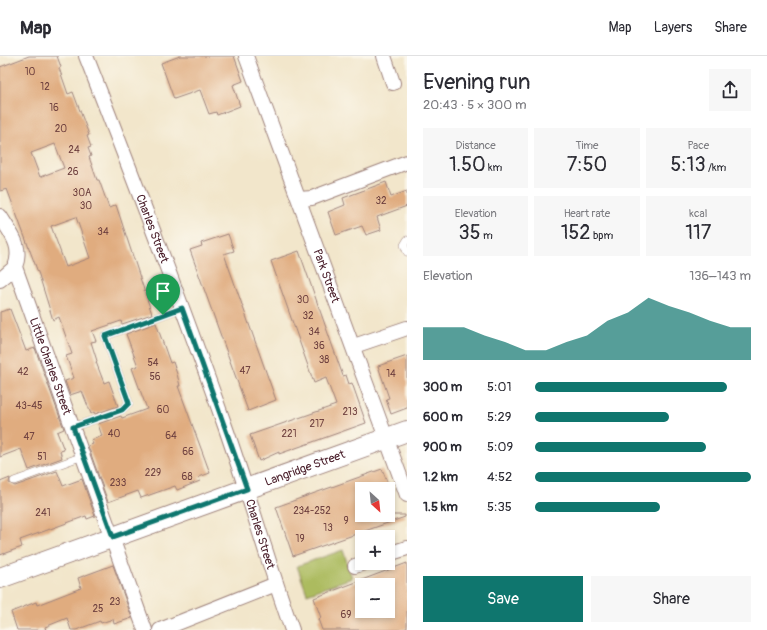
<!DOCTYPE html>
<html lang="en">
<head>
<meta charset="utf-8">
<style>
  body { margin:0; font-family:Pangolin,sans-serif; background:#f7f7f7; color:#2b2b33; height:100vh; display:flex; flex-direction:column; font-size:15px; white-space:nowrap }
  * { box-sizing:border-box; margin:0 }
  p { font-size:13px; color:#7c7c81 }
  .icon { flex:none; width:22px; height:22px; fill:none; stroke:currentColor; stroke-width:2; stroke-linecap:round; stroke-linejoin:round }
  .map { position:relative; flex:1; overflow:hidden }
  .panel { display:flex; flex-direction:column; background:#fff; width:360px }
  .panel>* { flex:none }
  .needle { width:26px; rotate:153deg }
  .controls { position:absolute; left:355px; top:426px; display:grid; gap:8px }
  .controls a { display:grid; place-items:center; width:40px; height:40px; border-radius:0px; background:#fff; box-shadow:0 2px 6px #0003; font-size:20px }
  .pin { position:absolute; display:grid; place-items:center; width:34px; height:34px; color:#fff; margin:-41px -17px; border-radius:50% 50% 50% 0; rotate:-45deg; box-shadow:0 0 4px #0007 }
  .pin .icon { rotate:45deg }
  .round { display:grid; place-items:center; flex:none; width:42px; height:42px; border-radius:0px; background:#f7f7f7 }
  .summary { display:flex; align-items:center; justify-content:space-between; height:68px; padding:0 16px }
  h1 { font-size:22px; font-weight:600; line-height:30px }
  .stats { display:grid; grid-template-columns:repeat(3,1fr); gap:6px; height:68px; padding:4px 16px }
  .stats div { display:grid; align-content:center; border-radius:0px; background:#f7f7f7; text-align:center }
  .stats b { font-size:20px; font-weight:600 }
  .stats small { font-size:11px; font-weight:400 }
  .stats p { font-size:11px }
  .chart { height:112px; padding:8px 16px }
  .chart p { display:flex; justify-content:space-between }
  .chart svg { width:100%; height:72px; margin-top:4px; fill:#0f766e; opacity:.7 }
  .action { display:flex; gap:8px; margin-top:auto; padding:8px 16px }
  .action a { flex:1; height:46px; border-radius:0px; background:#0f766e; color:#fff; font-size:16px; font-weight:600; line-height:46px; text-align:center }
  .action a+a { background:#f7f7f7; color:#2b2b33 }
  ul { padding:0 16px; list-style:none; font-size:13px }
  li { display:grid; grid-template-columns:64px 48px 1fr; align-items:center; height:30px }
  li i { height:10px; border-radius:5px; background:#0f766e }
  header { display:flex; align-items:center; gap:24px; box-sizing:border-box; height:56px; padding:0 20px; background:#fff; border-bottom:1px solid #e1e1e2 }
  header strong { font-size:19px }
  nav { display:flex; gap:22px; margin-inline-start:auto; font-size:14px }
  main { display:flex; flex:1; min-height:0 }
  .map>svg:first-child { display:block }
  .green { fill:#acbb5e; stroke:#7b6d44 }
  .building { fill:#e0ac7f; fill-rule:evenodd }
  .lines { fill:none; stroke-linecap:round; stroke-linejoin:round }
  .lane-casing { stroke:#9e827b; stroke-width:8 }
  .street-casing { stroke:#9e827b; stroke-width:16 }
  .secondary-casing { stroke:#9e827b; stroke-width:22 }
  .lane { stroke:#fff; stroke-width:7 }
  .street { stroke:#fff; stroke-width:14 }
  .secondary { stroke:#fff; stroke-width:20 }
  .route-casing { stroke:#fff; stroke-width:8 }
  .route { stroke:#0f766e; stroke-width:5 }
  .labels { text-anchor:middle; stroke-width:4; stroke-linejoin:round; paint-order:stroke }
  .number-label { font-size:10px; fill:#704240 }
  .street-label { font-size:12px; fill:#4a1f2b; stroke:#fbf7ec }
</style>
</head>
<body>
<header>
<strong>Map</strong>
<nav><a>Map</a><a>Layers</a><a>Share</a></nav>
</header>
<main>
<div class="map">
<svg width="407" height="574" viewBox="0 0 407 574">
  <rect width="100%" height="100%" fill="#fbf7ec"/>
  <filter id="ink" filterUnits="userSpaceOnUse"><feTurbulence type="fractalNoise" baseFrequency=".025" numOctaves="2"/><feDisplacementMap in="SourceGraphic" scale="8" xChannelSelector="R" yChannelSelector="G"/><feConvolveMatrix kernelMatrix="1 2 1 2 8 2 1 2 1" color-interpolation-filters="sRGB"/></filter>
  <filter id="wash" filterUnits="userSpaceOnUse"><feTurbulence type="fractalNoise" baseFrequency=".012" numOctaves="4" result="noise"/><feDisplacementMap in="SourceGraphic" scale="16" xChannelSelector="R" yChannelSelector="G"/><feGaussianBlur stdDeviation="0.9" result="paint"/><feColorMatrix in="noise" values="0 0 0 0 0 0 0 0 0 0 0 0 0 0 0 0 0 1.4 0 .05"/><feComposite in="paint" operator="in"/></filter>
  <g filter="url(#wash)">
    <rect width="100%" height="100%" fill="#f2e6cb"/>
    <path class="green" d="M343 494 352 522 307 538 297 510Z"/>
    <g id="blocks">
      <path class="building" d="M29 0H57L61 11 59 12 68 38 73 36 89 79 87 80 91 91 88 92 91 100 89 101 97 124H99L109 152 116 149 152 258 122 268 121 265 92 275 96 285 91 286 97 305 96 306 104 327 109 325 118 350 95 358 94 356 91 358 82 335 70 339 65 325 74 322 66 300 72 298 59 261 53 264 39 219 7 133 0 135V11ZM55 88 64 112 40 121 31 97ZM76 161 90 202 66 211 51 170Z
        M180 0H234L243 25 233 29 240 50 217 59 216 56 209 58 200 34 174 43 161 7Z
        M386 126 391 141 407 135V150L377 161 381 174 366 179 362 170 336 179 328 156 345 149 343 142Z
        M228 178 234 195 224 198 276 344 248 355 190 194 202 190 201 187Z
        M299 195 343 320 346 319 349 328 352 327 366 367 279 398V396L259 405 250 379 336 349 326 322 314 327 271 205Z
        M10 253 26 295 35 292 64 373 57 376 64 394 60 395 62 402 29 414 21 393 0 401V256Z
        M156 267 170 307 173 306 177 318 180 330H178L210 417 199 421 200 425 177 434 175 430 141 442 138 435 108 446 88 390 93 388 91 384 102 380 98 368 121 360 122 362 147 353 132 312 138 310 126 278Z
        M407 300V352L391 358 386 343 389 342 378 310Z
        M382 413 390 433H362V459H405V461L293 500 276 451Z
        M57 415 63 430 82 423 95 460 87 463 86 460 20 484 22 491 0 499V426L10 422 9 427 15 430Z
        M407 507V572L402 574H322L318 563 321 562 314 542ZM362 529H388V555H362Z
        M113 509 132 562 114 568 113 563 101 567 100 565 76 574H71L67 562 45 571 46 574H17L11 556 36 546 37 549 81 532 78 522Z"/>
    </g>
  </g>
  <g filter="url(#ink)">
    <use href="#blocks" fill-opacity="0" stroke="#9e827b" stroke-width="1"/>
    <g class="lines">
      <g class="lane-casing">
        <path id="lane" d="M407 184 404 189 407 196
          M73 371 122 354 129 347 105 280 182 252
          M14 425 83 400"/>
      </g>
      <g class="street-casing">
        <g id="street">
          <path id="s1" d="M86 0C134 123 181 246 225 370 249 438 268 507 292 574"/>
          <path id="s2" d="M246 0 407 439"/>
          <path d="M384 0 393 27"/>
          <path d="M299 143 312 142 407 106"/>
          <path id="s3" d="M0 160C11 178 23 190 15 211L145 574"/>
          <path d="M0 224 15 211"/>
          <path d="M354 290 407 272"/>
          <path d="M388 498 407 492"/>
          <path d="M355 510 364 507"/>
          <path d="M160 574 276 528"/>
        </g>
      </g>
      <g class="secondary-casing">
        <g id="secondary">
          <path id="s4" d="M0 522 407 375"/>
        </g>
      </g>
      <use href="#lane" class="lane"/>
      <use href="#street" class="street"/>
      <use href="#secondary" class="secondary"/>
    </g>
  </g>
  <g class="lines" filter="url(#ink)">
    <g class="route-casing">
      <path id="route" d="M182 252 247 433 113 481 73 371 122 354 129 347 105 280Z"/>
    </g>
    <use href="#route" class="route"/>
  </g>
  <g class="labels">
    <g class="number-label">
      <text x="30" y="19">10</text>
      <text x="45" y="34">12</text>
      <text x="54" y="55">16</text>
      <text x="61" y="76">20</text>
      <text x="74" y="97">24</text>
      <text x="73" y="119">26</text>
      <text x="82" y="140">30A</text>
      <text x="381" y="148">32</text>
      <text x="86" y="153">30</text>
      <text x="103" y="179">34</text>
      <text x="303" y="247">30</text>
      <text x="308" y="263">32</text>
      <text x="314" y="279">34</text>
      <text x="319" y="293">36</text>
      <text x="324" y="307">38</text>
      <text x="153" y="310">54</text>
      <text x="245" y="318">47</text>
      <text x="23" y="319">42</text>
      <text x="391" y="321">14</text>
      <text x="155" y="324">56</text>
      <text x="29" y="353">43-45</text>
      <text x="163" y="357">60</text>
      <text x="350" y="359">213</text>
      <text x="317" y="371">217</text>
      <text x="114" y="381">40</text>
      <text x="289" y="381">221</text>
      <text x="171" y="383">64</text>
      <text x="29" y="384">47</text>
      <text x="188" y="399">66</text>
      <text x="42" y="404">51</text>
      <text x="153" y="420">229</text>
      <text x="187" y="424">68</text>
      <text x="118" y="430">233</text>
      <text x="312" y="458">234-252</text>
      <text x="43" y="460">241</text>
      <text x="346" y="468">9</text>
      <text x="328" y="475">13</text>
      <text x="300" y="486">19</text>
      <text x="115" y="549">23</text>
      <text x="98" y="556">25</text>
      <text x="346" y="562">69</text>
    </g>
    <g class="street-label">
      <text dy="4" stroke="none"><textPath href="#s1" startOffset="185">Charles Street</textPath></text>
      <text dy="4" stroke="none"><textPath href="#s2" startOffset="234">Park Street</textPath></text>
      <text dy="4" stroke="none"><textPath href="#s3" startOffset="161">Little Charles Street</textPath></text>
      <text dy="4" stroke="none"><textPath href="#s4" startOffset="324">Langridge Street</textPath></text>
      <text dy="4" stroke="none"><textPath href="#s1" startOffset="509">Charles Street</textPath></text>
    </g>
  </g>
</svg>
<div class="controls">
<a><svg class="needle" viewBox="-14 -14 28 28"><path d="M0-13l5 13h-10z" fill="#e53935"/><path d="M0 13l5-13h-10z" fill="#7c7c81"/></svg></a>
<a>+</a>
<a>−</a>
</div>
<div class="pin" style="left:163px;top:259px;background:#1e9e55"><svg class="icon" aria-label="arrive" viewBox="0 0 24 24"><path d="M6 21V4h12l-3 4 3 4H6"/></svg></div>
</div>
<section class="panel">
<div class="summary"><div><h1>Evening run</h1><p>20:43 · 5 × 300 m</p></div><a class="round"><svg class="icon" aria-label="share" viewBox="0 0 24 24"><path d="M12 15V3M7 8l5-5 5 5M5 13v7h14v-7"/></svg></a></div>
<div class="stats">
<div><p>Distance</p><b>1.50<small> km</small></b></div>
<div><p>Time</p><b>7:50</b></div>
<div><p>Pace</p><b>5:13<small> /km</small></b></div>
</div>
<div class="stats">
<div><p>Elevation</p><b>35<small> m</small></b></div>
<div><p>Heart rate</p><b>152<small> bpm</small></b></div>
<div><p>kcal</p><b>117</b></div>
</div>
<div class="chart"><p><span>Elevation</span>136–143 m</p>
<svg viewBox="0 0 160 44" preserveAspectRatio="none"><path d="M0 44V24L10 24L20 24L30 29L40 33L50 38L60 38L70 33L80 29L90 20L100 15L110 6L120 11L130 15L140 20L150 24L160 24V44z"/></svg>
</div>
<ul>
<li><b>300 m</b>5:01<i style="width:89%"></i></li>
<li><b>600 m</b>5:29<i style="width:62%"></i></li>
<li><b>900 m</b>5:09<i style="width:79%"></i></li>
<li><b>1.2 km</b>4:52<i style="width:100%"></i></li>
<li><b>1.5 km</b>5:35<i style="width:58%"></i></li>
</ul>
<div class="action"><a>Save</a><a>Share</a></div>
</section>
</main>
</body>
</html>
